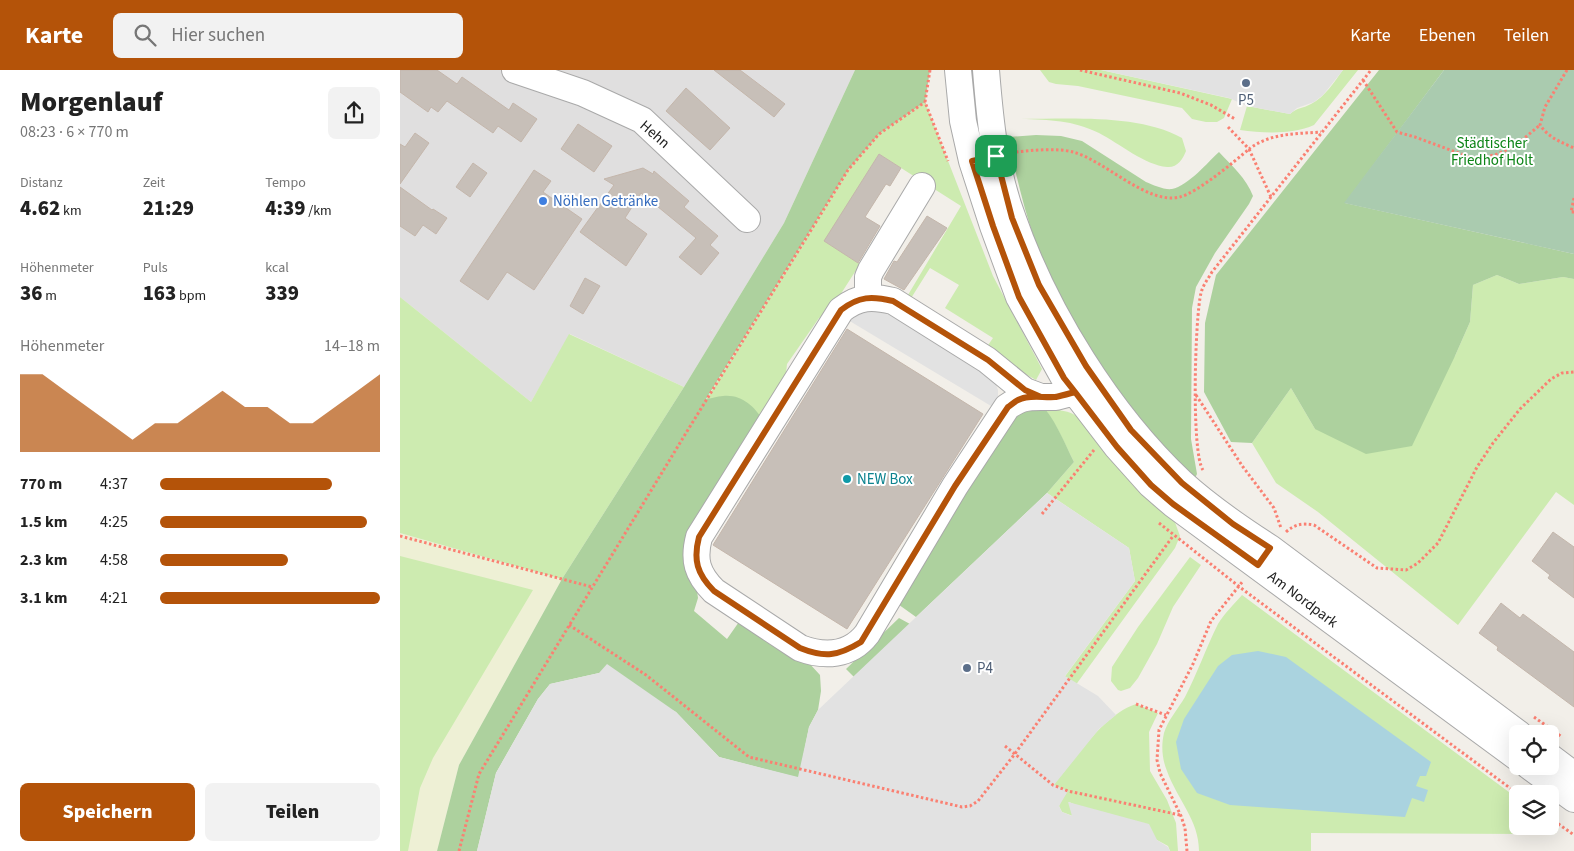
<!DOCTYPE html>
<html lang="de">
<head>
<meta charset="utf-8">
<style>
  body { margin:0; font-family:"Source Sans 3",sans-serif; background:#f2f2f2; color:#222; height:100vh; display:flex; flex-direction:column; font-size:19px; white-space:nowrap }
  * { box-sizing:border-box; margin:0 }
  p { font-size:16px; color:#767676 }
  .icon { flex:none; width:28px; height:28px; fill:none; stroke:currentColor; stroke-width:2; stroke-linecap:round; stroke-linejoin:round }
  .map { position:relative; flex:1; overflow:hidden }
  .sheet { display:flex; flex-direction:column; background:#fff; width:400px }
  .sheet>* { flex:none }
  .fabs { position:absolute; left:1109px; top:655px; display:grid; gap:10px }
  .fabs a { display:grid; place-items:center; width:50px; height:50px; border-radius:8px; background:#fff; box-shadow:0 5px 20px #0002; font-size:25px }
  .pin { position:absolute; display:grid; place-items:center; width:42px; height:42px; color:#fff; margin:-21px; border-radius:10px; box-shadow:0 2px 8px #0006 }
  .round { display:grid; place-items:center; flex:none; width:52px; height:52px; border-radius:8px; background:#f2f2f2 }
  .summary { display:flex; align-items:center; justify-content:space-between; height:85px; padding:0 20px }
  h1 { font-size:28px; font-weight:800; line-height:38px }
  .metrics { display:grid; grid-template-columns:repeat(3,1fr); gap:8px; height:85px; padding:5px 20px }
  .metrics div { display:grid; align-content:center }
  .metrics b { font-size:21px; font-weight:800 }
  .metrics small { font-size:14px; font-weight:400 }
  .metrics p { font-size:14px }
  .chart { height:140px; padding:10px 20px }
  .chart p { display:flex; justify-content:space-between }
  .chart svg { width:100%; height:90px; margin-top:5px; fill:#b45309; opacity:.7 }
  .button { display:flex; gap:10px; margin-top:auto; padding:10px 20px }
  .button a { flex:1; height:58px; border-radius:8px; background:#b45309; color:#fff; font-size:20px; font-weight:800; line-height:58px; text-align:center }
  .button a+a { background:#f2f2f2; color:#222 }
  ul { padding:0 20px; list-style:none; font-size:16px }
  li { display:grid; grid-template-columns:80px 60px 1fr; align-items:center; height:38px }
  li i { height:12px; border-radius:6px; background:#b45309 }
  header { display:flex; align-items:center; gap:30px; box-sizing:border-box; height:70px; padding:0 25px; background:#b45309; color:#fff }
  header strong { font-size:24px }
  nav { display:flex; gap:28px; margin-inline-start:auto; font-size:18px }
  .search { width:350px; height:45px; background:#f2f2f2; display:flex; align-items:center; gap:12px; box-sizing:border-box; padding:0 18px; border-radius:8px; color:#767676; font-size:19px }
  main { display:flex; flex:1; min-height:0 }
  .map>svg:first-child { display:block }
  .residential { fill:#e0dfdf }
  .farmland { fill:#eef0d5 }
  .grass { fill:#cdebb0 }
  .forest { fill:#add19e }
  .cemetery { fill:#aacbaf }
  .parking { fill:#e2e2e2 }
  .water { fill:#aad3df }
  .building { fill:#c7bfb8; stroke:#c4b6ab }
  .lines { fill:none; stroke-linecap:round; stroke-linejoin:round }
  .minor-casing { stroke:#a9a9a9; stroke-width:28 }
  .path { stroke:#fa8072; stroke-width:3; stroke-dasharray:2.5 2.5; stroke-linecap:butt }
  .minor { stroke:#fff; stroke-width:26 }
  .route-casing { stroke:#fff; stroke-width:10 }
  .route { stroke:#b45309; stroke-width:6 }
  .service-dot { fill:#5c6f8a; stroke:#fff; stroke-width:2 }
  .shop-dot { fill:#3f7fe0; stroke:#fff; stroke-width:2 }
  .culture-dot { fill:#0f9aa8; stroke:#fff; stroke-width:2 }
  .labels { text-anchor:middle; stroke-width:4; stroke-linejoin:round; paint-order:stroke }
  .service-label { font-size:15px; fill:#4e5e75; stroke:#fff }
  .street-label { font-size:15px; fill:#222; stroke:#fff }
  .park-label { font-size:15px; fill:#0c8416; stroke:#fff }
  .shop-label { font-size:15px; fill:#366cbe; stroke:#fff; text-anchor:start }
  .culture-label { font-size:15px; fill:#0d838f; stroke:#fff; text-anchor:start }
</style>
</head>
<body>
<header>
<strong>Karte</strong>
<div class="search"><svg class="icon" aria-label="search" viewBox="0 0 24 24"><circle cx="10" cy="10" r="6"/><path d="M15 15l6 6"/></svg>Hier suchen</div>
<nav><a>Karte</a><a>Ebenen</a><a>Teilen</a></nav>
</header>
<main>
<section class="sheet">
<div class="summary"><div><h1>Morgenlauf</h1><p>08:23 · 6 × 770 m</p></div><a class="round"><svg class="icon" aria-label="share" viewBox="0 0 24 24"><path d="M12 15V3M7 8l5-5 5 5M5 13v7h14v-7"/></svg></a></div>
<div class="metrics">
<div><p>Distanz</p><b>4.62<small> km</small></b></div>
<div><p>Zeit</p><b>21:29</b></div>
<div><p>Tempo</p><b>4:39<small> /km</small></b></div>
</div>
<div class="metrics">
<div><p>Höhenmeter</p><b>36<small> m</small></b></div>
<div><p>Puls</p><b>163<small> bpm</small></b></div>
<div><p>kcal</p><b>339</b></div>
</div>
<div class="chart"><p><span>Höhenmeter</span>14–18 m</p>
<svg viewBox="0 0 160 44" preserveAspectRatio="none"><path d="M0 44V6L10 6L20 14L30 22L40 30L50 38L60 30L70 30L80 22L90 14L100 22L110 22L120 30L130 30L140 22L150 14L160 6V44z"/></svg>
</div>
<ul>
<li><b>770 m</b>4:37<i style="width:78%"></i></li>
<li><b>1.5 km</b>4:25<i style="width:94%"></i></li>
<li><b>2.3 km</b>4:58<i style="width:58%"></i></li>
<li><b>3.1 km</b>4:21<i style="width:100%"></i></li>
</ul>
<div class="button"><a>Speichern</a><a>Teilen</a></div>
</section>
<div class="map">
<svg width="1174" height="781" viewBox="0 0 1174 781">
  <rect width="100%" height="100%" fill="#f2efe9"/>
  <path class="residential" d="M0 0H455L384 153 284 317 170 264 131 332 0 227Z"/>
  <path class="farmland" d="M0 463 162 509 59 695 37 781H0Z"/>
  <path class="grass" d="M640 0H701L832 29 824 48 817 52H806L792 49 782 38 678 16 656 14 649 12Z
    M943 0H958L914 55C892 65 863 63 840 60L847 36 890 44C898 37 902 39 911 34 925 27 934 12 943 0Z
    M525 32 593 206 642 299 636 310 584 281 593 268 545 238 559 215 530 198 508 233 505 230 561 136 479 84 425 171 460 194 428 244 419 248 387 294 385 313 363 350 306 330 448 100 479 64Z
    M621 49C670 49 739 44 782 68L786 81C783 89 777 98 767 97 745 95 720 74 699 63 672 50 650 50 621 49Z
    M1097 205 1119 214 1163 207 1174 209V435L1156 422 1058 555 918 442 876 413 852 373 891 318 915 359 1055 286 1070 252 1073 215Z
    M0 227 131 332 169 264 284 317 162 509 0 463Z
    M646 340C659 339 671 341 681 349L773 447 780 466 775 478 591 732 577 726 735 511 729 478 647 423 674 392 657 358Z
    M0 486 133 520 33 688 20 718 8 781H0Z
    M790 487 801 495 773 537 757 574 738 608 730 618 721 621 718 620 711 611 712 597 738 557Z
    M842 525 1117 728 1118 756H1150V752L1159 759 1155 764 911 763V781H799C799 750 777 729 767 701 762 689 761 676 764 663 768 650 778 639 785 627 797 604 806 578 818 554 824 544 834 534 842 525Z
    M736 634 758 643 749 662 750 701 767 730 776 753 778 781H770L768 776 757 770 669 732 673 746 662 742 659 736 662 729 653 715C674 690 704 644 736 634Z"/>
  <path class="forest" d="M455 0H530L525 32 479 64 448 100 306 329C311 329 317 326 323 326 341 324 354 336 363 350L296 459V514L298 528 294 541 327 569 341 549 408 592 420 605 421 621 418 640 409 657 399 708 319 687 276 642 199 603 150 614 138 629 96 703 77 781H37L59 695 162 509 284 317 384 153Z
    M979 0H1044L945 133 1174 184V209L1163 207 1119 214 1097 205 1073 215 1070 252 1055 286 1012 376 966 384 915 359 891 318 852 373 831 372 804 322 805 253 816 205Z
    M636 65 661 66 682 71 746 112C753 115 764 120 772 119 788 116 808 92 819 82 832 96 846 108 853 126L849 134 815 183 796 217 792 238 791 369 797 404 793 412C767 382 740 351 716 319 684 274 656 224 636 173 623 138 616 102 607 67Z
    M636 340H646C658 356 665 374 674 392L647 423 516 547 495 532 617 343Z
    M499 548 510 554 454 607 446 599Z"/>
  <path class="cemetery" d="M1044 0H1174V184L944 133Z"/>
  <path class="parking" d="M701 0H943L923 25 914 32 897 38 890 44 847 36 829 28Z
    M477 232 593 306 598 320V331L596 339 443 247Z
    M647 423 729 478 735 511 665 606 698 626 716 645 699 659 654 715 668 721 659 736 662 742 672 746 668 732 749 754 757 770 768 777 770 781H77L96 703 138 629 150 614 199 603 207 594 276 642 319 687 398 707 409 657 418 640Z"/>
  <path class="water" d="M858 581 886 587 1031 692 1026 706H1020L1016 716 1028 720 1024 732 1012 728 1005 747 830 735 797 723 781 699 776 672 784 649 818 596 832 585Z"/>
  <path class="building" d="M0 0H37L57 14 62 7 109 40 113 33 137 49 121 72 98 56 93 63 47 31 38 42 31 37 28 42 0 22Z
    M314 0H340L385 34 374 47Z
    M286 18 330 58 310 80 266 41Z
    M178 54 212 76 194 102 161 79Z
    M15 63 29 73 0 114V74L5 77Z
    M479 84 501 98 490 116 486 114 465 147 480 156 458 193 424 171Z
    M73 93 87 103 70 127 56 117Z
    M243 98 253 104 254 101 289 131 284 137 318 166 310 175 319 183 301 205 279 187 296 168 241 123 225 148 247 164 226 196 180 162 214 115 204 109Z
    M134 100 151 111 143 122 182 149 134 220 107 202 88 230 60 211Z
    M0 117 32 140 33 139 47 148 36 164 23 155 15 166 0 156Z
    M527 146 547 158 504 220 484 209 494 191 497 192Z
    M185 208 200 216 183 244 170 236Z
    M447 259 583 344 447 559 313 475Z
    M1153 462 1174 477V528L1148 508 1150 505 1132 491Z
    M1101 533 1120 548 1123 544 1174 582V637L1097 580 1098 577 1079 563Z"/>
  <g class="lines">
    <g class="minor-casing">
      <path id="minor" d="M115 0 183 23 242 50 347 149
        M558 0 563 51 572 91 593 156 619 227 664 308 717 377 751 415 773 434 1118 688
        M586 0C590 50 595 102 613 149 646 243 709 344 781 412 808 437 839 458 870 478L1119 664
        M468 228V207L471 200 522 116
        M641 327C625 327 620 328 607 337L555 416 467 564C450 586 424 587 400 578L314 521C297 504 293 490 299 467L441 240C459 226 472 226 493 231L587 290 625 321 641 327H656L675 322
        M1150 687 1174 705
        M1129 696 1174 729"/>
    </g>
    <path class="path" d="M530 0 525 32 548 91
      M680 0 780 23 811 35 835 49
      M1167 0 1145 37 1140 55C1149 68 1161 72 1174 78
      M963 10 997 62 1015 67 1072 88 1095 85 1115 76 1140 55
      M828 57 849 79C870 63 895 64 921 62
      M616 82C632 80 658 78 673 82 706 91 747 135 780 127 798 122 834 92 849 79L871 127
      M1174 128 1171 142H1174
      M796 325 843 397 874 438 881 458
      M803 400C791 383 795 247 801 223 803 215 808 209 812 202L971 0
      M642 444 694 380
      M759 453 841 518 1118 724
      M886 462C895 454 902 453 914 455L977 498 1006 500 1018 493 1038 473 1077 397 1093 373 1120 339 1151 309 1162 303 1174 302
      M0 466 192 517
      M169 555 246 605 349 687 562 737 570 736 578 731 614 685 773 466
      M736 634 766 645
      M1134 647 1162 667
      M605 676 653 715 668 721 780 745
      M1150 748 1174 765
      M59 781 79 704 286 363 448 100 479 64 525 32
      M787 781 785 758 781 746 760 703 757 690 759 660 793 594 811 551 843 511"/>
    <use href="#minor" class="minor"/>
  </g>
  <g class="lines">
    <g class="route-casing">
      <path id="route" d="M596 86 572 91 593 156 619 227 664 308 675 322 656 327H641L625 320 588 290 493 231C472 226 459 226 441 240L299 467C293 490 297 504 314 521L400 578C425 588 438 586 461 572L555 416 608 337C611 335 614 332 618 330 629 324 643 328 655 327 662 326 668 324 675 322L717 377 751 415 773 434 858 495 870 478 833 454 782 413 731 360 686 296 639 215 612 148 596 86"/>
    </g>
    <use href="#route" class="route"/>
  </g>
  <g class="service-dot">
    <circle cx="846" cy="13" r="5"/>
    <circle cx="567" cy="598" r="5"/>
  </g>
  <circle class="shop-dot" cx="143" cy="131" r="5"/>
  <circle class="culture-dot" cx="447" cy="409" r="5"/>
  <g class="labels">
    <g class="service-label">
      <text x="846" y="35">P5</text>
      <text x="577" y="603" text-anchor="start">P4</text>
    </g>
    <g class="street-label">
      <text transform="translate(255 64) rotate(41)" y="5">Hehn</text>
      <text transform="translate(903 529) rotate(37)" y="5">Am Nordpark</text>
    </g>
    <g class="park-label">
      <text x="1092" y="78">Städtischer<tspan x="1092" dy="17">Friedhof Holt</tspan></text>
    </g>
    <g class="shop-label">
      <text x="153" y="136">Nöhlen Getränke</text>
    </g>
    <g class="culture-label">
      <text x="457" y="414">NEW Box</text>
    </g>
  </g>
</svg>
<div class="fabs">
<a><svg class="icon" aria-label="locate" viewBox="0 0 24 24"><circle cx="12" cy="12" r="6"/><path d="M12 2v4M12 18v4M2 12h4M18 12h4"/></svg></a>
<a><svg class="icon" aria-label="layers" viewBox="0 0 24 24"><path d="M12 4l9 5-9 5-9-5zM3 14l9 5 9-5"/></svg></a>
</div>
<div class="pin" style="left:596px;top:86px;background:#1e9e55"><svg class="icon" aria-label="arrive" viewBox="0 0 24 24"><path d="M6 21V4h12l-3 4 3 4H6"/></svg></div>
</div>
</main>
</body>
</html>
